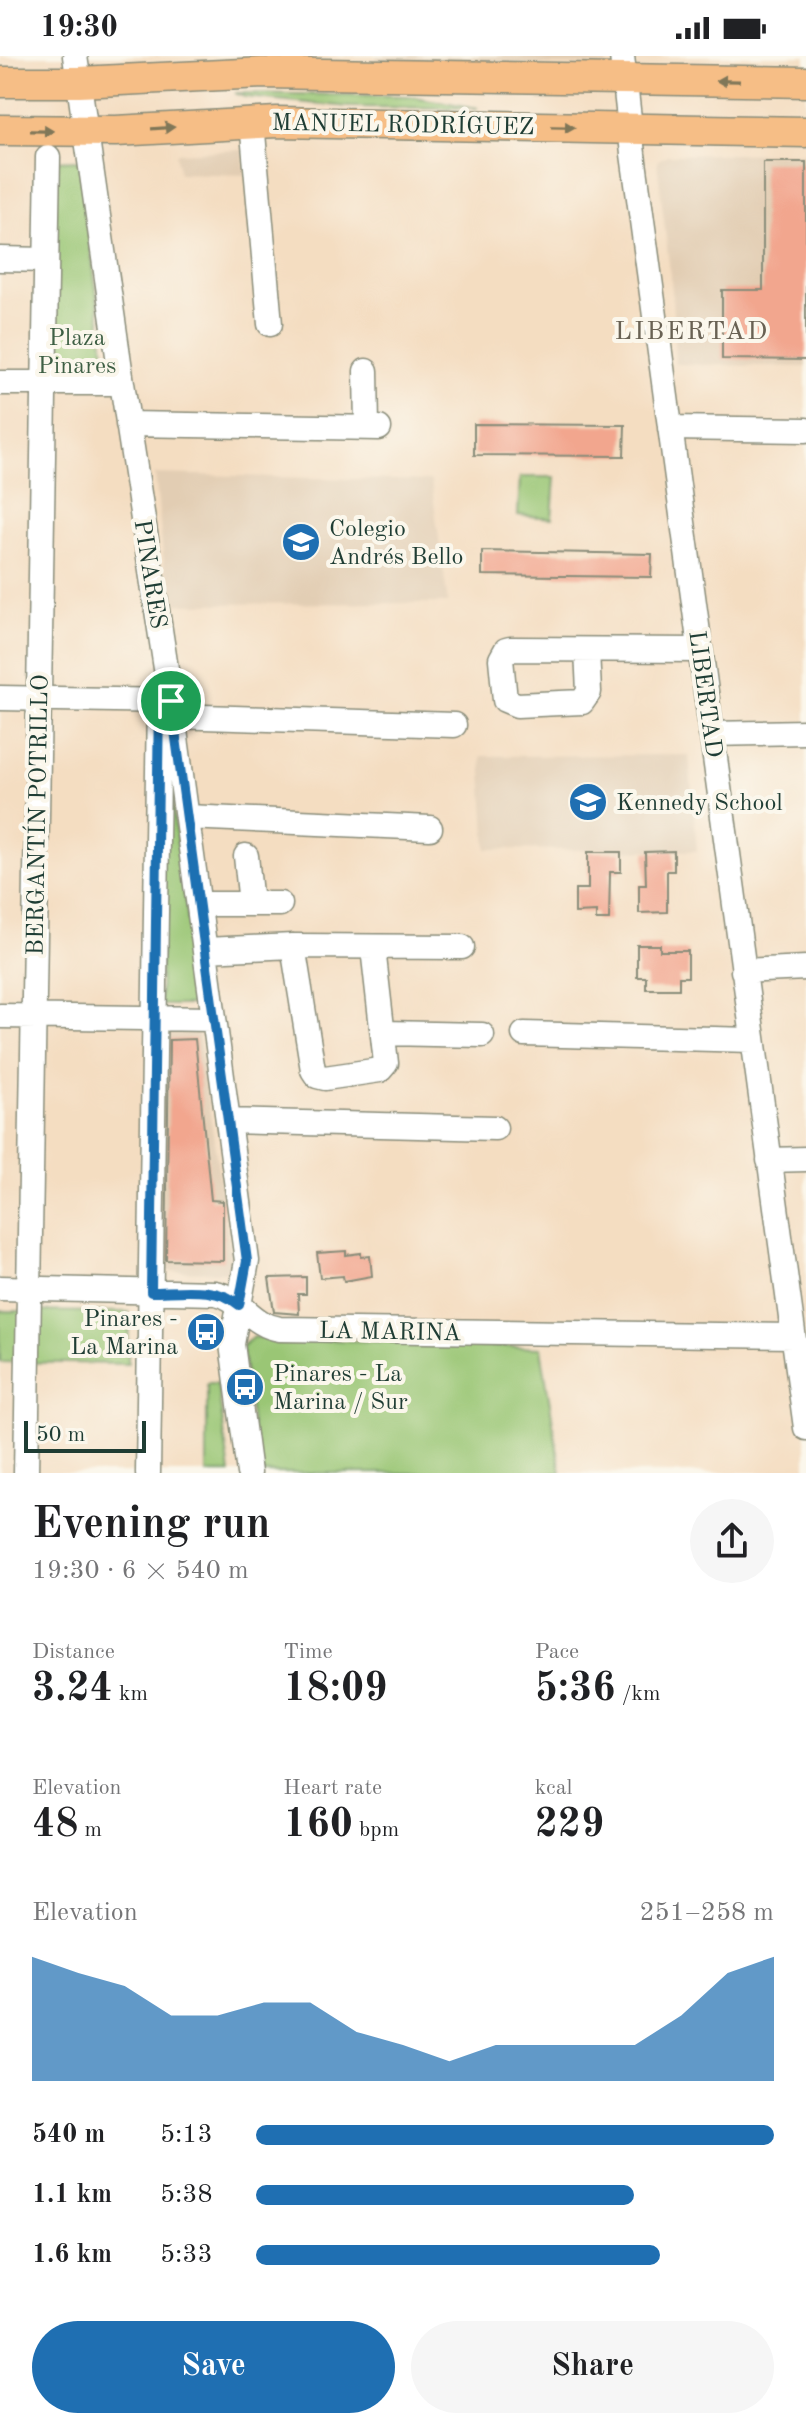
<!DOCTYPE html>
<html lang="en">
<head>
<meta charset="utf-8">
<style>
  body { margin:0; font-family:"Old Standard TT",serif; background:#f6f6f6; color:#202124; height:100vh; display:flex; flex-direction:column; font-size:30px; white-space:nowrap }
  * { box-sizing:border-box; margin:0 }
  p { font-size:26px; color:#757577 }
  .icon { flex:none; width:44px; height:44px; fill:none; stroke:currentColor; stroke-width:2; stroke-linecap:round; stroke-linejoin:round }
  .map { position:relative; height:1417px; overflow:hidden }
  .panel { display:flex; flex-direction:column; background:#fff; flex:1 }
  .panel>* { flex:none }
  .scale { position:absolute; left:24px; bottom:20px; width:122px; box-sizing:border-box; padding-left:8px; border:4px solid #1f3d34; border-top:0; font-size:22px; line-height:28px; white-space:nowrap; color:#1f3d34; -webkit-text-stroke:6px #fbf7ec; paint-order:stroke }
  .pin { position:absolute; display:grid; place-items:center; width:68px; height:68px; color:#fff; margin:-34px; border:4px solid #fff; border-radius:50%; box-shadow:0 2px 8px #0007 }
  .round { display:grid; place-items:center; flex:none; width:84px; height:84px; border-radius:42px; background:#f6f6f6 }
  .headline { display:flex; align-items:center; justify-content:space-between; height:136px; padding:0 32px }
  h1 { font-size:44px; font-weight:700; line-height:60px }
  .stats { display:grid; grid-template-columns:repeat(3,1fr); gap:12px; height:136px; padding:8px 32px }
  .stats div { display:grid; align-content:center }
  .stats b { font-size:40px; font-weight:700 }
  .stats small { font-size:22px; font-weight:400 }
  .stats p { font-size:22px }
  .chart { height:224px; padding:16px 32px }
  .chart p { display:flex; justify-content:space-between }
  .chart svg { width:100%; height:144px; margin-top:8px; fill:#1f6fb2; opacity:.7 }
  .primary-button { display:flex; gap:16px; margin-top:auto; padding:16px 32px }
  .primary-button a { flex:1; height:92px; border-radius:48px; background:#1f6fb2; color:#fff; font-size:32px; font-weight:700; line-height:92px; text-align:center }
  .primary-button a+a { background:#f6f6f6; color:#202124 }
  ul { padding:0 32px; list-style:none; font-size:26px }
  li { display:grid; grid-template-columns:128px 96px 1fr; align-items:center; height:60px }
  li i { height:20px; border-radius:10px; background:#1f6fb2 }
  .status { display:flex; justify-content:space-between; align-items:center; height:56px; padding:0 40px; background:#fff; direction:ltr }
  .status svg { height:22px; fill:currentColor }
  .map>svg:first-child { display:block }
  .built { fill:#e2cdb3 }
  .green { fill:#9ac674; stroke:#5c8254; stroke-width:2 }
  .building { fill:#f2a68e }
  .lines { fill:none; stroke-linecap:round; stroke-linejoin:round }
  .minor-casing { stroke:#8a8d7a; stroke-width:27 }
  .major-casing { stroke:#8a8d7a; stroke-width:33 }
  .minor { stroke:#fff; stroke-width:24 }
  .major { stroke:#f6be86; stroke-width:30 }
  .oneway { fill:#807759 }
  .route-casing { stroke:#fff; stroke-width:16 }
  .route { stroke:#1f6fb2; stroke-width:10 }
  .labels { text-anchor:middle; stroke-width:8; stroke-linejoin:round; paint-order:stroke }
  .street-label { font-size:24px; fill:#1f3d34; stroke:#fbf7ec }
  .park-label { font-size:24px; fill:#3e5f44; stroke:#fbf7ec }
  .poi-label { font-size:24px; fill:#1f3d34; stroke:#fbf7ec; text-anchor:start }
  .neighbourhood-label { font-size:26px; letter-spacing:2px; fill:#696254; stroke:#fbf7ec }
</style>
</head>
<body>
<div class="status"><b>19:30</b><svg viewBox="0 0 49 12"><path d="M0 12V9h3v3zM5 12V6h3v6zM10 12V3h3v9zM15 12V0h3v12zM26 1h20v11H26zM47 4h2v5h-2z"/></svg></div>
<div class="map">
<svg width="806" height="1417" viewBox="0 0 806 1417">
  <rect width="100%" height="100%" fill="#fbf7ec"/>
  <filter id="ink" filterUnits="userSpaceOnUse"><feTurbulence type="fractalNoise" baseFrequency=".0125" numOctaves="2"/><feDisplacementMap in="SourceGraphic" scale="16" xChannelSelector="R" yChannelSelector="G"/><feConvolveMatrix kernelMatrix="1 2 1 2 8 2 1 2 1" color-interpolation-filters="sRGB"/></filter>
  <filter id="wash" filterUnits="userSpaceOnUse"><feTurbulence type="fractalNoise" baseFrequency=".006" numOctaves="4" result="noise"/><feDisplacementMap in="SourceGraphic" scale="32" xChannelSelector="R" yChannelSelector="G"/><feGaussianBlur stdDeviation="1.8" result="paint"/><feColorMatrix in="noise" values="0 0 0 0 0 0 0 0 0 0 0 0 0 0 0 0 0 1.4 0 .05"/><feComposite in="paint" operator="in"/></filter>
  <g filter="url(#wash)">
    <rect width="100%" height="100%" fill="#f4ddc1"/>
    <path class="built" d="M376 0H611V2L606 9H378Z
      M243 94 245 119 179 117 176 97Z
      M806 97V311L675 308 672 234 657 105 667 99Z
      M155 418 431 425 448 547 168 548Z
      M689 699 697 795 487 793 481 700Z
      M162 975 198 976 232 1207 229 1216 156 1215Z"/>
    <path class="green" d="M235 37 408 40 478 52 349 51 246 41Z
      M79 104 108 324 54 321V105Z
      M520 421H555L552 462 518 459Z
      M164 689 197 931 196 943 191 949H160Z
      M0 1255 129 1256 128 1308 0 1306Z
      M253 1281 541 1292 561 1417H258L242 1290Z
      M207 1327H217L230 1417H207Z"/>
    <g id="blocks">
      <path class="building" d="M763 106H806V304L722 303V234H763Z
        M474 368 625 369 624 400 474 399Z
        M482 495 652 498 651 521 482 519Z
        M674 795V815H667V856L639 857V829H646L645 796Z
        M588 796H621V816H610L609 864H596V856L575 857V833H588Z
        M637 889H660V895H688V921H679V933H646V921H637Z
        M195 983 211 1144 223 1145V1205L166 1204 169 984Z
        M346 1195V1199L361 1197V1201L370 1200 372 1220 344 1225 343 1220 320 1222 317 1197Z
        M306 1221V1238H298L299 1258 274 1256 269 1222Z"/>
    </g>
  </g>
  <g filter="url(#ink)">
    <use href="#blocks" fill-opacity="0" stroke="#8a8d7a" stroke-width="2"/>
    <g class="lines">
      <g class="minor-casing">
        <path id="minor" d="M75 0 122 327 171 645 247 1205 232 1288 249 1417
          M622 0 633 98 806 1372
          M252 66 270 268
          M0 203 46 204
          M366 315 367 371
          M0 327H122
          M128 368 379 372
          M670 372 806 374
          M587 594 589 636 582 646 517 649 505 644 501 603 506 594 510 593 700 594
          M0 642 171 645
          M173 660 454 669
          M711 678 806 676
          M187 761 430 772
          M246 800 251 848
          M199 848H280
          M293 890 313 1014 317 1020 325 1022 380 1014 386 1007 373 892
          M205 894 293 890 462 891
          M743 915 806 912
          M0 960 214 963
          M384 977 482 979
          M524 978 752 984
          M228 1065 495 1072
          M769 1104 806 1103
          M0 1232 215 1237C241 1241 252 1270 280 1273L793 1280
          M26 1417 48 101
          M148 1417 159 645"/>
      </g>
      <g class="major-casing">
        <path id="major" d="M0 26H79L263 17 806 26
          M0 74 116 75 277 66 806 76"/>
      </g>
      <use href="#minor" class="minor"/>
      <use href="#major" class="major"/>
    </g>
    <defs><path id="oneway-solid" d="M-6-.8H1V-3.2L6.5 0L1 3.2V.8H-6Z" transform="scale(2)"/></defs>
    <g class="oneway">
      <use href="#oneway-solid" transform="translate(728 25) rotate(-179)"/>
      <use href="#oneway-solid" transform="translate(563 71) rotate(1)"/>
      <use href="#oneway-solid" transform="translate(163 72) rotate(-4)"/>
      <use href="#oneway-solid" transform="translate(42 75) rotate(1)"/>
    </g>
  </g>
  <g class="lines" filter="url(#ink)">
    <g class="route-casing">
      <path id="route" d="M159 645H171L247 1205 239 1249C218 1229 178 1236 151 1236Z"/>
    </g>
    <use href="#route" class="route"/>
  </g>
  <defs>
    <g id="school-disc" transform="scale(2)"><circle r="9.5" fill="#1f6fb2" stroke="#fbf7ec"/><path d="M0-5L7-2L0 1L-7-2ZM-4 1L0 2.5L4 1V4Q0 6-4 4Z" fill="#fff"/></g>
    <g id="bus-disc" transform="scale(2)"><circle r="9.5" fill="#1f6fb2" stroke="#fbf7ec"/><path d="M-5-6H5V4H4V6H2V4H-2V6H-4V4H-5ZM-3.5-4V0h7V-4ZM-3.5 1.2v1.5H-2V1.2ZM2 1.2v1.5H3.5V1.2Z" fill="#fff"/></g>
  </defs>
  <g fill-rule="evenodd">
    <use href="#school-disc" x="301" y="486"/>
    <use href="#school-disc" x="588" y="746"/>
    <use href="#bus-disc" x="206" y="1276"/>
    <use href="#bus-disc" x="245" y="1331"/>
  </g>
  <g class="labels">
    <g class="street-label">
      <text transform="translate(403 68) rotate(1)" y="8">MANUEL RODRÍGUEZ</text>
      <text transform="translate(151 518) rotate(81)" y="8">PINARES</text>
      <text transform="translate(706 638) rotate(82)" y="8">LIBERTAD</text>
      <text transform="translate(37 759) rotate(-89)" y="8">BERGANTÍN POTRILLO</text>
      <text transform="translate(390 1275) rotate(1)" y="8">LA MARINA</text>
    </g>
    <g class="park-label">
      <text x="77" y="289">Plaza<tspan x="77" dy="28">Pinares</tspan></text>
    </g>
    <g class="poi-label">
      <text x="329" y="480">Colegio<tspan x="329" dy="28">Andrés Bello</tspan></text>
      <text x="616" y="754">Kennedy School</text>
      <text x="178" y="1270" text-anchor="end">Pinares -<tspan x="178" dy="28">La Marina</tspan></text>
      <text x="273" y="1325">Pinares - La<tspan x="273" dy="28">Marina / Sur</tspan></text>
    </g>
    <g class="neighbourhood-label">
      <text x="692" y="283">LIBERTAD</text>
    </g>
  </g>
</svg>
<div class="scale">50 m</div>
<div class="pin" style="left:171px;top:645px;background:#1e9e55"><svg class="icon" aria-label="arrive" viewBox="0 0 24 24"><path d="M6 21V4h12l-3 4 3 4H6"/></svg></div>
</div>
<section class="panel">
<div class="headline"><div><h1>Evening run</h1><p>19:30 · 6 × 540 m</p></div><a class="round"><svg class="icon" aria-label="share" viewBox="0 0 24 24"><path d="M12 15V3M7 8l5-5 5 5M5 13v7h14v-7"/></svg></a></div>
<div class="stats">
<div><p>Distance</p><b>3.24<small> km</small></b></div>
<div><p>Time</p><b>18:09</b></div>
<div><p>Pace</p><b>5:36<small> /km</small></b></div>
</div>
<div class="stats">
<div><p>Elevation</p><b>48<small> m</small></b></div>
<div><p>Heart rate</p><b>160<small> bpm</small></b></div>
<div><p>kcal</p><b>229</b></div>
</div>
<div class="chart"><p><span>Elevation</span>251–258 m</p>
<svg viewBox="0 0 160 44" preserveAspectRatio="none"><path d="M0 44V6L10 11L20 15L30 24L40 24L50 20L60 20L70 29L80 33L90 38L100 33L110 33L120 33L130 33L140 24L150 11L160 6V44z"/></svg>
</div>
<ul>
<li><b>540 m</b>5:13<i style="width:100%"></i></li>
<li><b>1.1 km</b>5:38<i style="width:73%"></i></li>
<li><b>1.6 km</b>5:33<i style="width:78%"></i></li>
</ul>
<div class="primary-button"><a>Save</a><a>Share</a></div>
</section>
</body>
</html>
